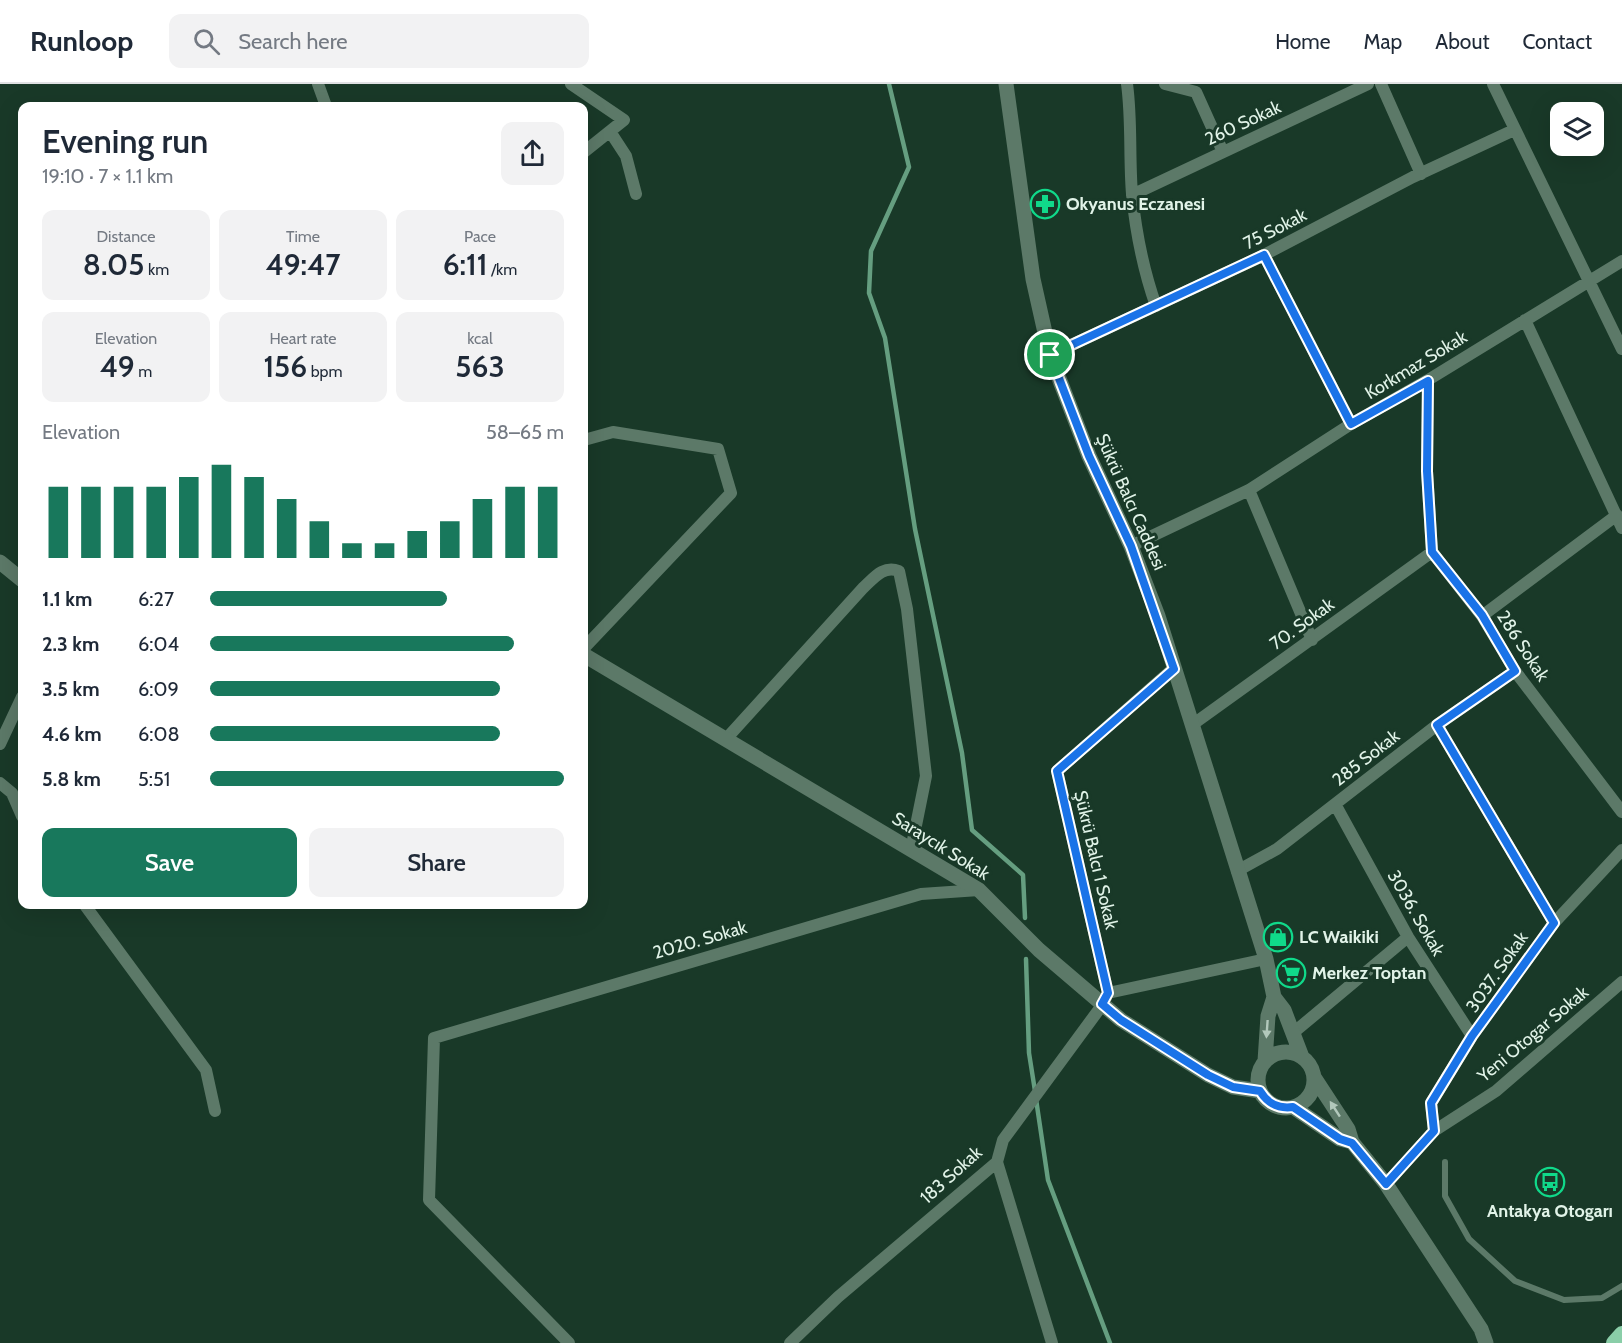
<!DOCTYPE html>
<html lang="en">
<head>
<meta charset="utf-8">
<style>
  body { margin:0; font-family:Cabin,sans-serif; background:#f2f2f3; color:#1f2937; height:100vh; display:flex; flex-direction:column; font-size:22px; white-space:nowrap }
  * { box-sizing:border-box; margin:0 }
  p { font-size:20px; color:#747a83 }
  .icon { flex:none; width:33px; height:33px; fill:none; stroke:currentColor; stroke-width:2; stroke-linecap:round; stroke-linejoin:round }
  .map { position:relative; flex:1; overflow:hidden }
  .drawer { position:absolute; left:18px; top:18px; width:570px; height:807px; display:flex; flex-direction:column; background:#fff; border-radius:12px; box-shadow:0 6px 24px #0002 }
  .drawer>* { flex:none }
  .controls { position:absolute; left:1550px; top:18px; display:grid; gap:12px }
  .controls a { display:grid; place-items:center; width:54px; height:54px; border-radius:12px; background:#fff; box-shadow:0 6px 24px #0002; font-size:30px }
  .pin { position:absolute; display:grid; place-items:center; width:51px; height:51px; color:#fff; margin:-26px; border:3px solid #fff; border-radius:50%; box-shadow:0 2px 6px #0007 }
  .round { display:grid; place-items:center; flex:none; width:63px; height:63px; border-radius:12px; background:#f2f2f3 }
  .overview { display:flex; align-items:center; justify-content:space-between; height:102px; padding:0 24px }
  h1 { font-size:33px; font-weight:600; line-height:45px }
  .stats { display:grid; grid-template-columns:repeat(3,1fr); gap:9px; height:102px; padding:6px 24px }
  .stats div { display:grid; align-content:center; border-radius:12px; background:#f2f2f3; text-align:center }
  .stats b { font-size:30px; font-weight:600 }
  .stats small { font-size:16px; font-weight:400 }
  .stats p { font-size:16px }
  .chart { height:168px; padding:12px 24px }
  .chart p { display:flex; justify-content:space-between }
  .chart svg { width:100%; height:108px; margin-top:6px; stroke:#18785c; stroke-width:6 }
  .action { display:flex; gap:12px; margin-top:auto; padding:12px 24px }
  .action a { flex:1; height:69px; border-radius:12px; background:#18785c; color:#fff; font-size:24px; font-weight:600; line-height:69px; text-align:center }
  .action a+a { background:#f2f2f3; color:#1f2937 }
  ul { padding:0 24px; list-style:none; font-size:20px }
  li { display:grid; grid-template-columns:96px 72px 1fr; align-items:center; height:45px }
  li i { height:15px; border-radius:8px; background:#18785c }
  header { display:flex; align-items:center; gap:36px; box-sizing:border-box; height:84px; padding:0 30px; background:#fff; border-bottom:2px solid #e0e1e3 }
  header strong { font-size:28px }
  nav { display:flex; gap:33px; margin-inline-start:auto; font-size:21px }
  .search { width:420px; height:54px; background:#f2f2f3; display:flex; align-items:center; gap:15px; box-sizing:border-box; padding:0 21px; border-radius:12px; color:#747a83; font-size:22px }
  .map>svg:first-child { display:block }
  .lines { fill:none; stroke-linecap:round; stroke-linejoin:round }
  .stream { stroke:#659e80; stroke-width:4.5 }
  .service { stroke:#5c7968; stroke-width:6 }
  .minor { stroke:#5c7968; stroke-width:12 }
  .tertiary { stroke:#5c7968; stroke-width:15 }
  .trunk { stroke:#8acea8; stroke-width:16 }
  .oneway { fill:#b2c8bb }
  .route-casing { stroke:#fff; stroke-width:12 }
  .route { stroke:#1a73e8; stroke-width:8 }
  .labels { text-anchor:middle; stroke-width:6; stroke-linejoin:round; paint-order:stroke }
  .street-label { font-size:18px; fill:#e1f3e8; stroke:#193928 }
  .poi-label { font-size:18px; font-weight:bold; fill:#e1f3e8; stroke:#193928; text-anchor:start }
</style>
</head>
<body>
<header>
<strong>Runloop</strong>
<div class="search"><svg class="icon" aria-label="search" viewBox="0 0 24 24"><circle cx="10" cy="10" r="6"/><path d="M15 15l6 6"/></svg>Search here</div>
<nav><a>Home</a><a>Map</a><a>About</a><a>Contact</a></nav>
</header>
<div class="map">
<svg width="1622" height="1259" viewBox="0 0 1622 1259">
  <rect width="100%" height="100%" fill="#193928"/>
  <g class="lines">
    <path class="stream" d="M889 0 909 83 871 167 869 209 885 254 915 445 962 669 972 746 1023 791 1025 834
      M1026 875 1029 969 1035 1007
      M1036 1015 1048 1096 1110 1259"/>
    <path class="service" d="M1445 1078V1112L1469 1155 1515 1197 1564 1216 1602 1214 1622 1202"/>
    <path class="minor" d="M318 0 326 22
      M571 0 624 36 584 68
      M1127 0C1132 37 1129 73 1132 110 1136 150 1143 185 1156 222
      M1165 0 1196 8 1223 68
      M1381 0 1421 90
      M1493 0 1622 265
      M611 49 626 72 636 110
      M1132 111 1368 0
      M1264 171 1351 340
      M1525 236 1622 444
      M1050 271 1260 173 1413 93 1514 46
      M1428 296 1427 387 1432 468 1482 532 1515 587 1622 728
      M584 356 613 348 718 365 731 409 584 564
      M1249 406 1312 556
      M1131 462 1249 406 1351 340 1428 296 1622 177
      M1482 532 1617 431
      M1192 641 1432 468
      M1437 641 1554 839
      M726 655 863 504C874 494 883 481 899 487L907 525 926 692 911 766
      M0 660 22 613
      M0 699 12 709 22 732
      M1335 720 1408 853 1472 952
      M1237 787 1277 765 1437 641 1515 587
      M84 820 206 986 215 1027
      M1108 909 1266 875
      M1293 949 1408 853
      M1434 1047 1431 1019 1472 952 1554 839 1622 766
      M997 1078 1052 1259
      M1386 1100 1434 1047 1496 1007 1622 898
      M569 1259 429 1116 434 954 921 810 979 806
      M790 1259 838 1213 997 1078 1003 1056 1103 920 1108 909 1057 687 1174 584"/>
    <path class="tertiary" d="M1006 0 1033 195 1050 271 1089 372 1131 462 1158 532 1266 875 1274 913 1268 932 1265 977
      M0 478 22 496
      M584 571 979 806 1039 866 1121 936 1208 991 1233 1003 1260 1007
      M1274 913 1284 926 1302 973
      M1258 996a28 28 0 1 1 56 0a28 28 0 1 1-56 0Z
      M1314 993 1348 1045 1352 1058 1386 1100 1481 1245 1486 1259
      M1293 1023 1340 1055 1352 1058"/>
    <path class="trunk" d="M1614 1259 1622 1250"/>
  </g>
  <defs><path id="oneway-solid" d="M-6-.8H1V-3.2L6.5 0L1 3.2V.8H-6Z" transform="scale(1.5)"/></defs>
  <g class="oneway">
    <use href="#oneway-solid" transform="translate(1267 945) rotate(94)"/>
    <use href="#oneway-solid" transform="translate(1335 1025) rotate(-123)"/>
  </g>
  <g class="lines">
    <g class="route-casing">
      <path id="route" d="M1264 171 1351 340 1428 297 1427 387 1432 468 1482 531 1515 587 1437 641 1554 839 1472 952 1431 1019 1434 1047 1386 1100 1352 1059 1340 1055 1293 1023C1278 1025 1268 1020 1260 1007L1233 1003 1208 991 1121 936 1102 920 1108 909 1057 687 1174 585 1131 462 1089 372 1050 271Z"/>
    </g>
    <use href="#route" class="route"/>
  </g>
  <defs>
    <g id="pharmacy-ring" transform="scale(1.5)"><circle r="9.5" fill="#193928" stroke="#10d98a" stroke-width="1.5"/><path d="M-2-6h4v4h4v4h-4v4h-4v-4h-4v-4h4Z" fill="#10d98a"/></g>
    <g id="shop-ring" transform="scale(1.5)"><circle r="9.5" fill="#193928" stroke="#10d98a" stroke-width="1.5"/><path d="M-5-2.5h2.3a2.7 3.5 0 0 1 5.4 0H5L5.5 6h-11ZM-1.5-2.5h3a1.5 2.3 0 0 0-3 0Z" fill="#10d98a"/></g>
    <g id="supermarket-ring" transform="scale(1.5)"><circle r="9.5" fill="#193928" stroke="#10d98a" stroke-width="1.5"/><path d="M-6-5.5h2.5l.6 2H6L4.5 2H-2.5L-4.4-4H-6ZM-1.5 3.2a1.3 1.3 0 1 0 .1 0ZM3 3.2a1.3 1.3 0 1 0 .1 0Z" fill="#10d98a"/></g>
    <g id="bus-ring" transform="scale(1.5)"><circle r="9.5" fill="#193928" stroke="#10d98a" stroke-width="1.5"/><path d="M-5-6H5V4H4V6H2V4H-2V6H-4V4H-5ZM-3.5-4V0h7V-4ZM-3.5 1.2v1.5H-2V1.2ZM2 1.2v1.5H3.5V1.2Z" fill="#10d98a"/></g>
  </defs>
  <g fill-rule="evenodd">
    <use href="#pharmacy-ring" x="1045" y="120"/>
    <use href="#shop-ring" x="1278" y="853"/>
    <use href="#supermarket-ring" x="1291" y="889"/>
    <use href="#bus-ring" x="1550" y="1098"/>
  </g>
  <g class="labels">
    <g class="street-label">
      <text transform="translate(1243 39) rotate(-25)" y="6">260 Sokak</text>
      <text transform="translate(1275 145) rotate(-27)" y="6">75 Sokak</text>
      <text transform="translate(1416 281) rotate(-31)" y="6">Korkmaz Sokak</text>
      <text transform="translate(1131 418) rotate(66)" y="6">Şükrü Balcı Caddesi</text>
      <text transform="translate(1302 540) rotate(-36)" y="6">70. Sokak</text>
      <text transform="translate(1523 562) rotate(57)" y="6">286 Sokak</text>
      <text transform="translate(1366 674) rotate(-38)" y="6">285 Sokak</text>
      <text transform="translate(941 762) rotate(32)" y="6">Saraycık Sokak</text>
      <text transform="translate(1096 776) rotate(77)" y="6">Şükrü Balcı 1 Sokak</text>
      <text transform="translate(1416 829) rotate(60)" y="6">3036. Sokak</text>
      <text transform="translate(700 856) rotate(-16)" y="6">2020. Sokak</text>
      <text transform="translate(1497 888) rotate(-55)" y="6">3037. Sokak</text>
      <text transform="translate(1533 950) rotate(-40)" y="6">Yeni Otogar Sokak</text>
      <text transform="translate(951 1091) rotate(-42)" y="6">183 Sokak</text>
    </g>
    <g class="poi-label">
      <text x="1066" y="126">Okyanus Eczanesi</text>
      <text x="1299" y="859">LC Waikiki</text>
      <text x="1312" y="895">Merkez Toptan</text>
      <text x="1550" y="1133" text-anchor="middle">Antakya Otogarı</text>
    </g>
  </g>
</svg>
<div class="controls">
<a><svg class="icon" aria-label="layers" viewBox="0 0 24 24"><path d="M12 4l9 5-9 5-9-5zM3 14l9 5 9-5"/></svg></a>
</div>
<div class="pin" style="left:1050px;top:271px;background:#1e9e55"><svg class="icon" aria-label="arrive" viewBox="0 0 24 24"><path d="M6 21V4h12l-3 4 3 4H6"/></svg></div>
<section class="drawer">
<div class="overview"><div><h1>Evening run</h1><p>19:10 · 7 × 1.1 km</p></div><a class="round"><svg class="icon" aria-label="share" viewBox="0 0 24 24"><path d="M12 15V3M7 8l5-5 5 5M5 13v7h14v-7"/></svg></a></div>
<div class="stats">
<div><p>Distance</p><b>8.05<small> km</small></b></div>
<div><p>Time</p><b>49:47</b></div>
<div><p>Pace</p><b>6:11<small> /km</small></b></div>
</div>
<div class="stats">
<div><p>Elevation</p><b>49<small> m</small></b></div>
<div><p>Heart rate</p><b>156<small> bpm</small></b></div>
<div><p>kcal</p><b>563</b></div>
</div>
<div class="chart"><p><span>Elevation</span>58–65 m</p>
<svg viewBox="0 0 160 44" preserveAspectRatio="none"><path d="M5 44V15M15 44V15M25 44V15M35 44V15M45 44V11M55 44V6M65 44V11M75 44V20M85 44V29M95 44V38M105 44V38M115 44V33M125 44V29M135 44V20M145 44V15M155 44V15"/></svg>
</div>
<ul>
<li><b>1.1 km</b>6:27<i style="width:67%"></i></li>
<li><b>2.3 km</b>6:04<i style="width:86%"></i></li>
<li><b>3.5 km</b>6:09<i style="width:82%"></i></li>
<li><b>4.6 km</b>6:08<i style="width:82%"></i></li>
<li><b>5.8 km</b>5:51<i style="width:100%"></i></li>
</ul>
<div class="action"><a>Save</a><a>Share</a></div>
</section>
</div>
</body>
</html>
